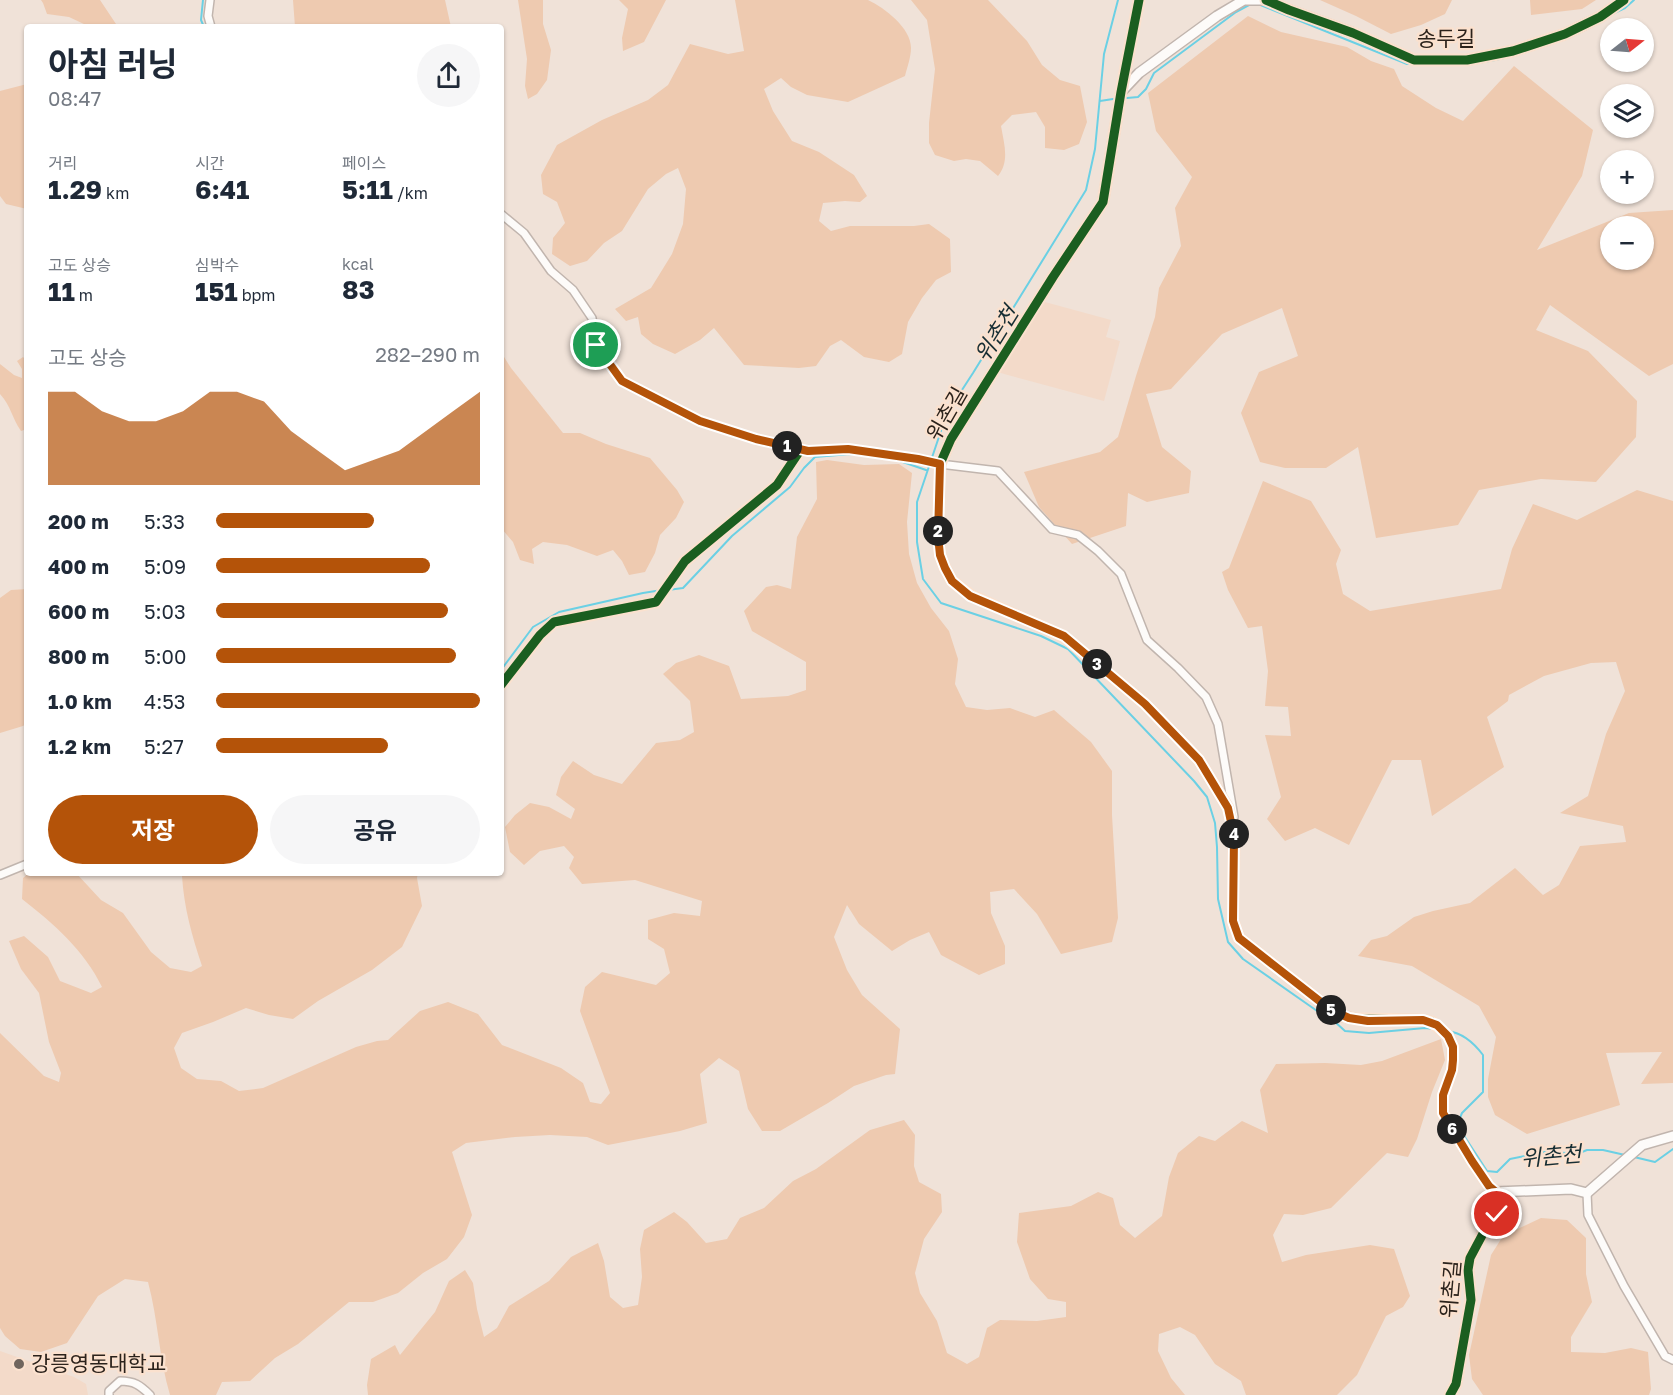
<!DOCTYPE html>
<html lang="ko">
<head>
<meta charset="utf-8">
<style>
  body { margin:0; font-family:"Golos Text","Noto Sans KR",sans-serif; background:#f6f6f7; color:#1f2937; height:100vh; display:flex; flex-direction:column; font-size:22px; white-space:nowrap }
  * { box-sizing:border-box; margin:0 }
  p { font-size:20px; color:#747a83 }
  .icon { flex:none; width:33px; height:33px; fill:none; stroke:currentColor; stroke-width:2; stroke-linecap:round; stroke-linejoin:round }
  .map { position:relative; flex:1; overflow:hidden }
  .sheet { position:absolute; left:24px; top:24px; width:480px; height:852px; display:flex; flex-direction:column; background:#fff; border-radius:6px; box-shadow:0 2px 4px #0004 }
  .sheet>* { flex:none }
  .needle { width:39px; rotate:73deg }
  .tools { position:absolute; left:1600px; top:18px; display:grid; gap:12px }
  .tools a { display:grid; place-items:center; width:54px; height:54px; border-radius:50%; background:#fff; box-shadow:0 2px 4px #0004; font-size:30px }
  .pin { position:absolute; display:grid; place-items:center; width:51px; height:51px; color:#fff; margin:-26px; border:3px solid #fff; border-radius:50%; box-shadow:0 2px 6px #0007 }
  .km { position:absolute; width:30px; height:30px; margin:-15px; border-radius:50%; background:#222; color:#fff; font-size:16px; line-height:30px; text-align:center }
  .round { display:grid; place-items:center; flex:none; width:63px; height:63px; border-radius:32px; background:#f6f6f7 }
  .summary { display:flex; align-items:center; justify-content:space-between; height:102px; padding:0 24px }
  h1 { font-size:33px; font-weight:700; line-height:45px }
  .figures { display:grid; grid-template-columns:repeat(3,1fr); gap:9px; height:102px; padding:6px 24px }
  .figures div { display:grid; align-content:center }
  .figures b { font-size:26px; font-weight:700 }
  .figures small { font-size:16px; font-weight:400 }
  .figures p { font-size:16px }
  .chart { height:168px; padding:12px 24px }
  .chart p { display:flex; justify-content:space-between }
  .chart svg { width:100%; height:108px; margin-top:6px; fill:#b45309; opacity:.7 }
  .action { display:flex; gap:12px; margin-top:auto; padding:12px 24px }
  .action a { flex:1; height:69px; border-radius:36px; background:#b45309; color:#fff; font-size:24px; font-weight:700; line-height:69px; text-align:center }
  .action a+a { background:#f6f6f7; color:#1f2937 }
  ul { padding:0 24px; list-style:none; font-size:20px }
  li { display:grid; grid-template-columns:96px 72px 1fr; align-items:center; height:45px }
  li i { height:15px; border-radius:8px; background:#b45309 }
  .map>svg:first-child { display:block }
  .built { fill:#f3dac9 }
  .green { fill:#eecab0; fill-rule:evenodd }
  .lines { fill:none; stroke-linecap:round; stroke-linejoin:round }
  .stream { stroke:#6bd0e4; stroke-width:2 }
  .minor-casing { stroke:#c1b5ae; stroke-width:10 }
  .tertiary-casing { stroke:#c1b5ae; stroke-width:12 }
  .minor { stroke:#fdfbf9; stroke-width:7 }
  .tertiary { stroke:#fdfbf9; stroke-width:9 }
  .cycleway-casing { stroke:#fbe1ce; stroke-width:13 }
  .cycleway { stroke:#1b5e20; stroke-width:9 }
  .route-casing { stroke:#fff; stroke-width:12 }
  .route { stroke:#b45309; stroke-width:8 }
  .poi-dot { fill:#70655d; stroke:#fbe1ce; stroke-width:2 }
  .labels { text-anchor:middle; stroke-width:4.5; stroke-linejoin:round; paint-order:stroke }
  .street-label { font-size:21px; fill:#2b221b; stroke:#fbe1ce }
  .poi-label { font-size:21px; fill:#2b221b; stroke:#fbe1ce; text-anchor:start }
  .water-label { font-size:22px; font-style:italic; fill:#172e34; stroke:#fbe1ce }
</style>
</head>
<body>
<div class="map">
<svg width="1673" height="1395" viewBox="0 0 1673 1395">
  <rect width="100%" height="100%" fill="#f0e2d8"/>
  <path class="built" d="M1045 302 1111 320 1106 337 1120 341 1104 401 997 372Z
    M0 1351 74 1377 86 1384 88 1395H0Z"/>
  <path class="green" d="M41 0H100L118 27H88L86 25 69 17 47 14 43 3Z
    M293 0H445L451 27H295Z
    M518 0H543V24L551 50 547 80 537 94 528 99 525 86 527 59Z
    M619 0H666L644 42 623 51 622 38 628 9Z
    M735 0H868C885 8 911 28 911 48 911 57 907 68 905 76L848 102 807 95 791 87 781 78 764 89 773 111 792 141 819 152 854 175 867 196 860 202 845 201 823 203 819 221 831 231 850 226H914L929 224 950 239 951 272 936 280 922 298 908 322 902 354 889 362 864 357 841 340 830 346 816 366 799 368 744 365 714 328 700 340 675 354 653 344 641 334 638 317 626 321 615 309 651 288 672 254 683 224 686 189 678 168 666 174 648 189 622 231 604 243 587 261 570 266 552 254 553 238 565 223 557 202 543 194 541 175 557 145 602 120 648 100 668 85 690 44 728 54 744 51Z
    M911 0H988L1027 41 1042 65 1060 80 1080 86 1087 122 1079 144 1064 150 1045 148V127L1036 112 1012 115 1001 126C1004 144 1010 161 998 176L980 161 966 159 954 161 935 155 929 143V123L935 69 927 20Z
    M1320 0H1452L1445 14 1421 25 1391 34 1356 16Z
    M1530 0H1596L1582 9 1531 15Z
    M1248 16 1281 32 1347 47 1371 61 1394 69 1402 86 1436 108 1463 121 1514 66 1593 130 1582 176 1537 250 1629 213 1673 210V364L1649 376 1550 305 1536 330 1588 351 1637 401 1636 437 1596 482 1541 479 1479 490 1458 525 1376 538 1358 447 1326 468H1285L1260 462 1241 413 1259 372 1298 356 1282 308 1222 334 1171 389 1146 394 1162 447 1191 471 1189 493 1147 502 1128 493 1126 526 1072 544 1039 507 1024 472 1100 452 1118 437 1136 376 1155 317 1159 288 1181 246 1175 208 1192 177 1156 131 1148 93ZM1611 226H1644V260H1611Z
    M27 84V209L6 204 0 196V91Z
    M501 352 511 368 563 433H580L606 444 650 458 677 490 684 502 676 518 660 535 655 553 645 572 629 575 622 561 613 550 597 556 567 545 543 542 532 549 534 564 520 560 513 542 501 528Z
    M23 357 27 361V429L21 431C12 418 11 406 0 394V364L14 375 22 378V369L17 361Z
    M827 460 864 465 899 464 912 473 907 522 909 554 917 583 931 608 949 631 958 659 955 684 966 707 987 710 1010 708 1035 717 1054 710 1091 742 1112 771V815L1118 918 1112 942 1061 954 1037 914 1014 889 990 892 991 913 1005 946V964L979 975 941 955 929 932 910 940 892 951 859 924 847 905 834 937 847 970 862 995 900 1029 895 1074 886 1075 854 1086 828 1103 780 1131H762L748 1109 739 1071 719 1058 700 1074 707 1123 680 1131 608 1145 587 1137 550 1135 515 1137 466 1143 452 1152 472 1215 464 1237 447 1259 423 1273 398 1293 373 1302H349L298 1344 275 1358 250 1381 222 1382 216 1395H170C159 1358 158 1319 148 1282L125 1279 98 1296 67 1343 41 1352 20 1349 5 1336 0 1328V1033L44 1076 59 1082 61 1073 49 1042 39 993 21 969 9 941 24 936 48 957 60 981 91 993 102 987C84 950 54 924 22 899L23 878 29 873H76L101 900 123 913 151 952 170 968 191 972 202 966C192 936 184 908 182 876L180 873H418L417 878 422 906 402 947 372 970 318 1001 293 1019 269 1015 246 1008 213 1022 182 1033 174 1048 181 1068 197 1079 221 1081 239 1091 263 1088 356 1047 377 1041 388 1040 420 1011 448 1002 478 1014 502 1045 561 1068 583 1083 590 1102 601 1104 610 1093 580 1011 585 987 602 972 656 985 670 973 664 949 648 939V920L674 913 700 916 702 901 635 880 582 884 569 868 574 857 564 846 540 851 524 865 510 852 505 827 515 815 530 803 549 807 571 819 575 809 556 795 561 777 573 761 594 775 622 784 656 743 680 740 694 732 690 701 663 674 676 663 699 655 729 666 741 699 788 696 806 690V662L752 631 744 611 766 587 777 585 791 589 797 537 817 499 816 462Z
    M1263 481 1311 501 1341 550 1336 564 1343 594 1370 611 1501 589 1512 549 1533 504 1577 520 1637 490 1673 501V1083L1641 1084 1662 1052 1606 1053 1620 1105 1527 1134 1495 1115 1488 1097V1079L1496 1037 1479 1006 1412 966 1358 956 1371 940 1387 936 1414 917 1433 911 1470 903 1515 868 1543 895 1559 885 1580 846 1626 842 1623 826 1560 813 1588 796 1606 734 1625 691 1616 662 1591 663 1544 676 1509 695 1508 701 1487 717 1504 767 1432 816 1421 760H1392L1349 845 1315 828 1285 841 1267 819 1281 797 1265 735 1291 736 1288 707 1265 706 1268 671 1262 626 1248 628 1228 590 1222 572 1229 568Z
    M27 589V723L23 726 0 733V598L11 590Z
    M1441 1039 1445 1060 1432 1092 1417 1139 1408 1157 1387 1153 1331 1208 1303 1215 1284 1214 1273 1235 1282 1262 1306 1255 1370 1245 1394 1249 1410 1296 1403 1307 1386 1316 1357 1375 1337 1395H1246L1241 1381 1215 1364 1195 1335 1180 1327 1159 1334 1158 1351 1171 1378 1185 1395H368L367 1385 371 1359 395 1345 400 1355 435 1312 449 1281 465 1270 473 1283 477 1309 484 1337 497 1328 509 1306 549 1281 571 1257 598 1243 604 1261 610 1297 623 1308 638 1305 642 1277 640 1249 644 1230 674 1212 687 1222 706 1243 727 1239 740 1218 764 1208 793 1181 816 1169 870 1130 904 1120 915 1135 914 1166 919 1182 941 1194 942 1212 924 1239 915 1273 920 1293 937 1321 947 1353 967 1364 979 1357 987 1328 1000 1320 1037 1321 1066 1317V1302L1048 1299 1030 1279 1017 1242 1019 1213 1071 1206 1098 1192 1113 1198 1120 1225 1135 1238 1162 1216 1169 1177 1178 1153 1199 1136 1215 1141 1242 1121 1268 1133 1260 1090 1276 1064 1325 1063 1361 1065 1382 1061Z
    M1541 1218 1567 1220 1586 1238V1274L1592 1302 1571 1337V1352L1605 1353 1631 1348 1648 1352 1651 1389 1649 1395H1483L1472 1379 1469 1355 1491 1255 1503 1236Z"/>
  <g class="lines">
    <path class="stream" d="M203 0 201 20 204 27
      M1118 0 1104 54 1095 149 1086 190 973 373 947 413 917 502V542L923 579 941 603 1041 636 1068 649 1194 781 1207 797 1215 823 1217 847 1218 899 1228 942 1243 959 1320 1013 1334 1021 1345 1031 1369 1033 1425 1028 1434 1029
      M1608 16 1625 8 1634 0
      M1431 64C1460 65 1487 64 1514 55
      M1127 98 1138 97 1146 89 1154 73 1236 12 1249 5 1258 4 1407 64H1414
      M1100 101 1113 99
      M668 590 683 588 732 536 790 487 804 468 815 457 850 454 894 459 926 470
      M501 670 533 627 559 612 643 593 662 590
      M1448 1031C1463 1033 1474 1043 1483 1055V1092L1462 1113 1457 1125 1487 1171 1497 1172 1510 1159 1544 1152 1567 1153 1577 1154 1587 1150H1603L1625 1155
      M1634 1157 1655 1162 1673 1149"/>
    <g class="minor-casing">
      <path id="minor" d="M210 0 208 16 211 27
        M1121 92 1139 0
        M501 214 524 233 551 271 573 290 592 318 596 345 622 381 700 421 756 439 808 451 848 449 918 459 940 464 998 471 1052 529 1078 535 1098 551 1121 574 1147 640 1178 668 1206 697 1218 724 1234 817 1233 821
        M501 685 540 635 554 622 656 602 685 561 777 485 801 449
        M0 875 27 864
        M1587 1193 1588 1215 1624 1286 1665 1356 1673 1360
        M109 1395V1391L120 1381C134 1381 140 1385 150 1395"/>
    </g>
    <g class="tertiary-casing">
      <path id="tertiary" d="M1264 0H1244L1217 16 1139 73 1121 92 1103 202 1053 277 951 439 940 464 938 536 940 555 945 568 952 581 970 595 1063 636 1145 704 1199 760 1228 808 1234 836 1233 921 1239 938 1331 1010 1341 1016 1356 1019 1423 1020 1432 1022 1448 1036 1453 1047 1452 1070 1443 1095V1113L1472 1161 1489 1186 1496 1192 1500 1203 1497 1214 1486 1228 1470 1258 1468 1270 1471 1300 1456 1384 1450 1395
        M1266 0 1289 10 1353 33 1414 60H1467L1513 51 1565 34 1600 17 1624 0
        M1496 1192 1571 1189 1587 1193 1642 1145 1673 1136"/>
    </g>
    <use href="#minor" class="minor"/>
    <use href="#tertiary" class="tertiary"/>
    <g class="cycleway-casing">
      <path id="cycleway" d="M1139 0 1121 92 1103 202 1053 277 951 439 940 464 938 536 940 555 945 568 952 581 970 595 1063 636 1145 704 1199 760 1228 808 1234 836 1233 921 1239 938 1331 1010 1341 1016 1356 1019 1423 1020 1432 1022 1448 1036 1453 1047 1452 1070 1443 1095V1113L1472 1161 1489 1186 1496 1192 1500 1203 1497 1214 1486 1228 1470 1258 1468 1270 1471 1300 1456 1384 1450 1395
        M1266 0 1289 10 1353 33 1414 60H1467L1513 51 1565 34 1600 17 1624 0
        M501 685 540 635 554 622 656 602 685 561 777 485 801 449"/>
    </g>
    <use href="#cycleway" class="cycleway"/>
  </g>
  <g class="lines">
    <g class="route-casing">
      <path id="route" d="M596 345 622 381 700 421 756 439 808 451 848 449 918 459 940 464 938 536 940 555 945 568 952 581 970 596 1064 636 1145 704 1199 760 1228 808 1234 836 1233 921 1239 938 1331 1010 1349 1018 1368 1021 1423 1020 1437 1025 1448 1036 1453 1047V1060L1452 1070 1443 1095V1113L1472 1161 1489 1186 1496 1192 1500 1203 1497 1214"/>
    </g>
    <use href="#route" class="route"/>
  </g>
  <circle class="poi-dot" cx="19" cy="1364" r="6"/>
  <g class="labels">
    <g class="street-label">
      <text x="1446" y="46">송두길</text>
      <text transform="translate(947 414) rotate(-60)" y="7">위촌길</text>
      <text transform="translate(1451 1289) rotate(-85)" y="7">위촌길</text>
    </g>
    <g class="poi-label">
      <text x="31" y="1371">강릉영동대학교</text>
    </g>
    <g class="water-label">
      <text transform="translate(996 334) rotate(-58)" y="8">위촌천</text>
      <text transform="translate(1551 1156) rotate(-5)" y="8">위촌천</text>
    </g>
  </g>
</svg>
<div class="tools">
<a><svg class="needle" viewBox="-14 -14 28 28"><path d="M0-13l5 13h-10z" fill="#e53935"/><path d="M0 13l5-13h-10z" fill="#747a83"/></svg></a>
<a><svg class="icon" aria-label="layers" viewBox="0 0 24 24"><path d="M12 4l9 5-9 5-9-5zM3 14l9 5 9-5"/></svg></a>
<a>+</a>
<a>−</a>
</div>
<div class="pin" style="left:596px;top:345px;background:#1e9e55"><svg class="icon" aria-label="arrive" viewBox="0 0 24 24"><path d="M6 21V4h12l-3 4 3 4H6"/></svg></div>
<div class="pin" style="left:1497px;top:1214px;background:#d93025"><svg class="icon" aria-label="check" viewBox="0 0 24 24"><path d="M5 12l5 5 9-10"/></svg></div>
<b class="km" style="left:787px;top:446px">1</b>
<b class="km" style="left:938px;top:531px">2</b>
<b class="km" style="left:1097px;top:664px">3</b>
<b class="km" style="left:1234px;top:834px">4</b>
<b class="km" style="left:1331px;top:1010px">5</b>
<b class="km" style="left:1452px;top:1129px">6</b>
<section class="sheet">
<div class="summary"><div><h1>아침 러닝</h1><p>08:47</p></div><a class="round"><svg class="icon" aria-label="share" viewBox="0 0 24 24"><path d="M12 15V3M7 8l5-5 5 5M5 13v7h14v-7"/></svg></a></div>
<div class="figures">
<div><p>거리</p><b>1.29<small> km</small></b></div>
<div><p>시간</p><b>6:41</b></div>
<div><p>페이스</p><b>5:11<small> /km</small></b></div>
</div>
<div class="figures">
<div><p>고도 상승</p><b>11<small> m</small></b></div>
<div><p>심박수</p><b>151<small> bpm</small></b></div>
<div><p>kcal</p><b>83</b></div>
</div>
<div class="chart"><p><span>고도 상승</span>282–290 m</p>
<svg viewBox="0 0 160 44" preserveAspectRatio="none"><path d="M0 44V6L10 6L20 14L30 18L40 18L50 14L60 6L70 6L80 10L90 22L100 30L110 38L120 34L130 30L140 22L150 14L160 6V44z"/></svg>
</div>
<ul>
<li><b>200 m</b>5:33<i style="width:60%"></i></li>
<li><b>400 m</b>5:09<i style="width:81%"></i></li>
<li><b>600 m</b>5:03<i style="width:88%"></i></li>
<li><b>800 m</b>5:00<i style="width:91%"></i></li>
<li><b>1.0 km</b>4:53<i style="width:100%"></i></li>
<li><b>1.2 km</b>5:27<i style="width:65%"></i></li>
</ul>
<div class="action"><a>저장</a><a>공유</a></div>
</section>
</div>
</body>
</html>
